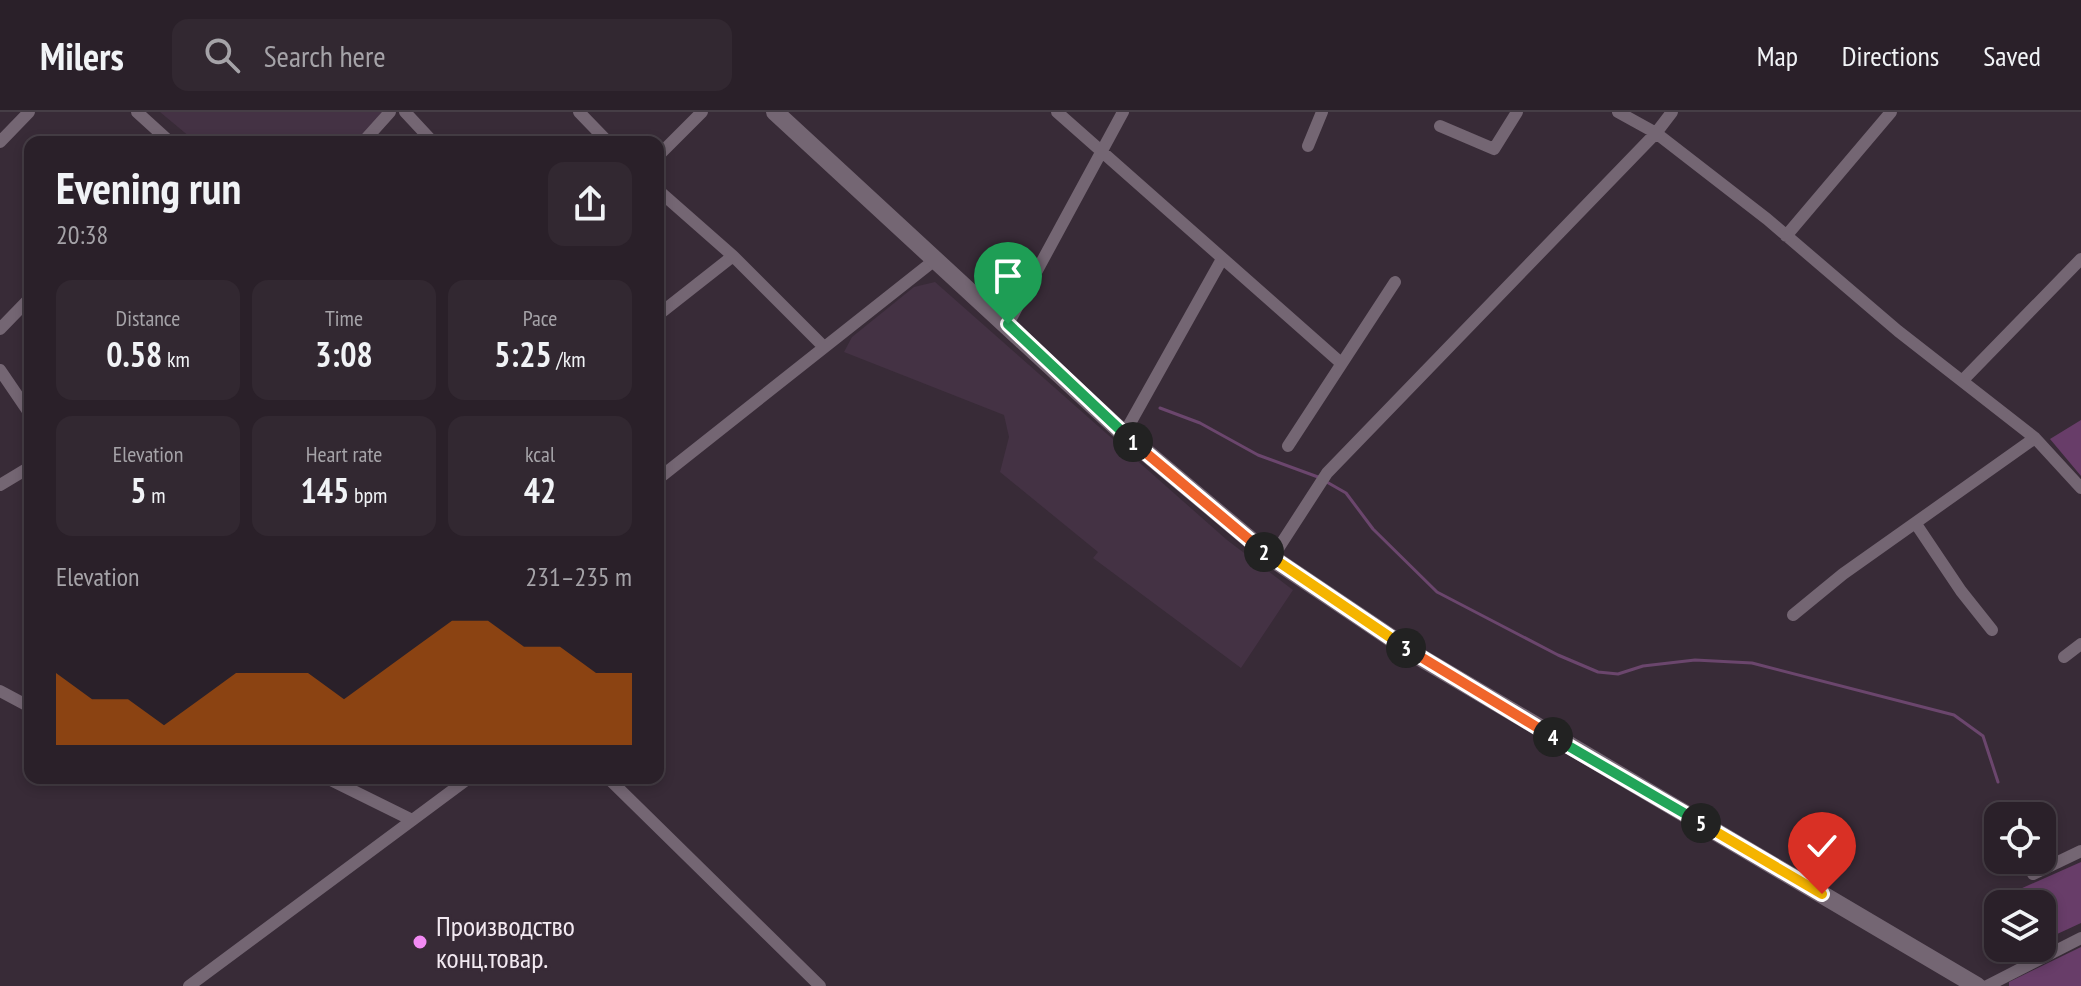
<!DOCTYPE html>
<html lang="en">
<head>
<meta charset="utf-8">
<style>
  body { margin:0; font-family:"PT Sans Narrow",sans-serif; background:#322831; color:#f1f3f6; height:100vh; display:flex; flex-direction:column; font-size:30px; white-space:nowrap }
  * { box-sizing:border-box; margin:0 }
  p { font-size:26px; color:#a5a3a8 }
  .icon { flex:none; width:44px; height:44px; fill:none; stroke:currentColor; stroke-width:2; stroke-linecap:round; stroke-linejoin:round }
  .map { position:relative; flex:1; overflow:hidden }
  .details { position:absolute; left:24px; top:24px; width:640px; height:648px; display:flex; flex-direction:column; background:#2a2029; border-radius:16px; box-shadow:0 4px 12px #0003,0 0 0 2px #463e46 }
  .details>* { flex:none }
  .fabs { position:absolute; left:1984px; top:690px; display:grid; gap:16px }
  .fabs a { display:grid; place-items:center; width:72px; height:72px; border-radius:16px; background:#2a2029; box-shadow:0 4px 12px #0003,0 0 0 2px #463e46; font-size:40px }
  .pin { position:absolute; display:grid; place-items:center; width:68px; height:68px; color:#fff; margin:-82px -34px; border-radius:50% 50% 50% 0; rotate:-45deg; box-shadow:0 0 8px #0007 }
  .pin .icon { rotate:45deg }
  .km { position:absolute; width:40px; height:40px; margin:-20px; border-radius:50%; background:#222; color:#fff; font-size:22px; line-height:40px; text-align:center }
  .round { display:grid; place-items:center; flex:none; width:84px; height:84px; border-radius:16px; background:#322831 }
  .head { display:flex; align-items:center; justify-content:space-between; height:136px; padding:0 32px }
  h1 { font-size:44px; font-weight:800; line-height:60px }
  .stats { display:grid; grid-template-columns:repeat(3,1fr); gap:12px; height:136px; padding:8px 32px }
  .stats div { display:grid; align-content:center; border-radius:16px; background:#322831; text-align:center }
  .stats b { font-size:34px; font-weight:800 }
  .stats small { font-size:22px; font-weight:400 }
  .stats p { font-size:22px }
  .chart { height:224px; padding:16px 32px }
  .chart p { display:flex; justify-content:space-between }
  .chart svg { width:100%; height:144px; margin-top:8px; fill:#b45309; opacity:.7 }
  header { display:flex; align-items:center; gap:48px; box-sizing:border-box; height:112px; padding:0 40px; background:#2a2029; border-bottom:2px solid #463e46 }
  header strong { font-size:38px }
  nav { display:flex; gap:44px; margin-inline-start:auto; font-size:28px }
  .search { width:560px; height:72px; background:#322831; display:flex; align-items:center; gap:20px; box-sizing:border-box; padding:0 28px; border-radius:16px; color:#a5a3a8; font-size:30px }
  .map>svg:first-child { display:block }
  .built { fill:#443244 }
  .green { fill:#683d69 }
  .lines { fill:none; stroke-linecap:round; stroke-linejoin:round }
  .stream { stroke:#6b466d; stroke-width:3 }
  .street { stroke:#746673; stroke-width:12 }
  .secondary { stroke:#746673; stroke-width:18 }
  .split-1-casing { stroke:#fff; stroke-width:16 }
  .split-2-casing { stroke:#fff; stroke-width:16 }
  .split-3-casing { stroke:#fff; stroke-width:16 }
  .split-4-casing { stroke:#fff; stroke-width:16 }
  .split-5-casing { stroke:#fff; stroke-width:16 }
  .split-6-casing { stroke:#fff; stroke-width:16 }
  .split-1 { stroke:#22a559; stroke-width:10 }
  .split-2 { stroke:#f0652b; stroke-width:10 }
  .split-3 { stroke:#f5b400; stroke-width:10 }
  .split-4 { stroke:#f0652b; stroke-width:10 }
  .split-5 { stroke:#22a559; stroke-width:10 }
  .split-6 { stroke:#f5b400; stroke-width:10 }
  .poi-dot { fill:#f28af3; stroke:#382b37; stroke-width:3 }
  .labels { text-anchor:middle; stroke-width:6; stroke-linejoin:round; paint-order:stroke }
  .poi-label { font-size:28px; fill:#f2e9f1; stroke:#382b37; text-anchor:start }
</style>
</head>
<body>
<header>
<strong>Milers</strong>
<div class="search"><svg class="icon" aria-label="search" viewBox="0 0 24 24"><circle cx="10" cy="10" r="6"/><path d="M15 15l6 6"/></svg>Search here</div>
<nav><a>Map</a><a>Directions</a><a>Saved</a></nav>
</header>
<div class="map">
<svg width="2081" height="874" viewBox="0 0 2081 874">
  <rect width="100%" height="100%" fill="#382b37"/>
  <path class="built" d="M160 0H384L357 30H196Z
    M935 170 1227 428 1293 478 1241 556 1093 446 1098 440 1000 360 1009 325 1004 303 844 240 852 225 914 175Z"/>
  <path class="green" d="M2081 308V364L2050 327Z
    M2081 750V811L2042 829V792H1998V811L1986 803 1993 789Z
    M2081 835V874H2009V870Z"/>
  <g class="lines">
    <path class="stream" d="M1160 296 1200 311 1258 343 1318 365
      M1325 369 1346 381 1373 417 1437 480 1558 543 1598 560 1618 562 1643 554 1695 548 1752 551 1954 603 1983 624 1998 670"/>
    <path class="street" d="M137 0 170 30
      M405 0 433 30
      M579 0 608 30
      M1057 0 1341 251
      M1618 0 1656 21 1767 107 1898 219 2035 326 2081 376
      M1440 14 1494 37 1517 0
      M0 30 29 0
      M363 30 390 0
      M1308 34 1322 0
      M658 44 702 0
      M658 78 733 144 823 234
      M1786 124 1891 0
      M658 203 733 144
      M1008 212 1123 0
      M0 217 30 186
      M0 258 30 302
      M1962 269 2081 147
      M1124 322 1222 147
      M1288 334 1395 170
      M658 367 936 147
      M0 373 30 355
      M1916 412 1961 479 1992 518
      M1272 446 1327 361 1656 21 1672 0
      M1793 503 1843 462 2035 326
      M2064 545 2081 532
      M0 579 30 595
      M327 666 412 708
      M608 666 820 874
      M2033 762 2081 739
      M189 874 469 666
      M1987 874 2081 826"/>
    <path class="secondary" d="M775 0 1124 322 1272 446 1418 544 1977 874"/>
  </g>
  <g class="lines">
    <g class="split-1-casing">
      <path id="split-1" d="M1008 212 1133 330"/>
    </g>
    <g class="split-2-casing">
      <path id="split-2" d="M1133 330 1264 440"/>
    </g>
    <g class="split-3-casing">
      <path id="split-3" d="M1264 440 1406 536"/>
    </g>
    <g class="split-4-casing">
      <path id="split-4" d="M1406 536 1553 625"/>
    </g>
    <g class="split-5-casing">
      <path id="split-5" d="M1553 625 1701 711"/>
    </g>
    <g class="split-6-casing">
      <path id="split-6" d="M1701 711 1822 782"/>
    </g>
    <use href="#split-1" class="split-1"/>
    <use href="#split-2" class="split-2"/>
    <use href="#split-3" class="split-3"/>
    <use href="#split-4" class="split-4"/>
    <use href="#split-5" class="split-5"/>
    <use href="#split-6" class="split-6"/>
  </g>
  <circle class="poi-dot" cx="420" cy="830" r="8"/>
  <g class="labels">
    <g class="poi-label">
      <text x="436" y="824">Производство<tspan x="436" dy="32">конц.товар.</tspan></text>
    </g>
  </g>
</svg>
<div class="fabs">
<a><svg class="icon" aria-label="locate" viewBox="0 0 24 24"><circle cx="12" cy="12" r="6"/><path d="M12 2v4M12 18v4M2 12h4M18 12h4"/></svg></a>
<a><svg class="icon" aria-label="layers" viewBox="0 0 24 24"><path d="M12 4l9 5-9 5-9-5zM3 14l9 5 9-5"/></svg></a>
</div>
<div class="pin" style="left:1008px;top:212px;background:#1e9e55"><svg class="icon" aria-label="arrive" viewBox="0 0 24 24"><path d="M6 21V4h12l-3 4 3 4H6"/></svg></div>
<div class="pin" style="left:1822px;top:782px;background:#d93025"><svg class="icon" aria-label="check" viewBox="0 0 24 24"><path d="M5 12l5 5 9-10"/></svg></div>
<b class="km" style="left:1133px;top:330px">1</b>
<b class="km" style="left:1264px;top:440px">2</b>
<b class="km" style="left:1406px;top:536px">3</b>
<b class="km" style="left:1553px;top:625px">4</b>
<b class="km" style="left:1701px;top:711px">5</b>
<section class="details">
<div class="head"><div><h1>Evening run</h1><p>20:38</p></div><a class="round"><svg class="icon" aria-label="share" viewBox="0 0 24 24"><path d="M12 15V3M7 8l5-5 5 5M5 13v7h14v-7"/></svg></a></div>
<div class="stats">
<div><p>Distance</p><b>0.58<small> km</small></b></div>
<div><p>Time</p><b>3:08</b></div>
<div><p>Pace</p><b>5:25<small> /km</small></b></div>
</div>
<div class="stats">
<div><p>Elevation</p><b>5<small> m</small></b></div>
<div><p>Heart rate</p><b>145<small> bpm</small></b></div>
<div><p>kcal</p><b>42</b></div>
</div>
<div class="chart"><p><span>Elevation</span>231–235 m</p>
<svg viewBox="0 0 160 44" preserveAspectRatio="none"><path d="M0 44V22L10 30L20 30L30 38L40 30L50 22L60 22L70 22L80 30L90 22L100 14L110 6L120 6L130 14L140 14L150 22L160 22V44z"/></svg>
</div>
</section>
</div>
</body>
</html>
